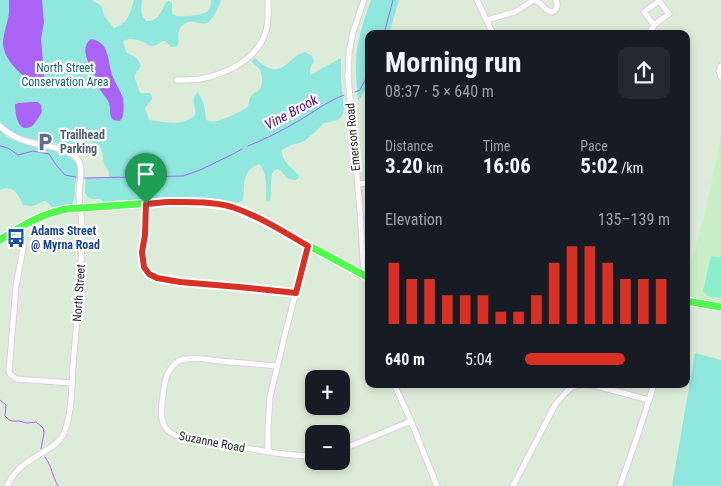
<!DOCTYPE html>
<html lang="en">
<head>
<meta charset="utf-8">
<style>
  body { margin:0; font-family:"Roboto Condensed",sans-serif; background:#242831; color:#f1f3f6; height:100vh; display:flex; flex-direction:column; font-size:19px; white-space:nowrap }
  * { box-sizing:border-box; margin:0 }
  p { font-size:16px; color:#9ea1a6 }
  .icon { flex:none; width:28px; height:28px; fill:none; stroke:currentColor; stroke-width:2; stroke-linecap:round; stroke-linejoin:round }
  .map { position:relative; flex:1; overflow:hidden }
  .side { position:absolute; left:365px; top:30px; width:325px; height:358px; display:flex; flex-direction:column; background:#171b24; border-radius:10px; box-shadow:0 2px 8px #0003 }
  .side>* { flex:none }
  .tools { position:absolute; left:305px; top:370px; display:grid; gap:10px }
  .tools a { display:grid; place-items:center; width:45px; height:45px; border-radius:10px; background:#171b24; box-shadow:0 2px 8px #0003; font-size:25px }
  .pin { position:absolute; display:grid; place-items:center; width:42px; height:42px; color:#fff; margin:-51px -21px; border-radius:50% 50% 50% 0; rotate:-45deg; box-shadow:0 0 5px #0007 }
  .pin .icon { rotate:45deg }
  .round { display:grid; place-items:center; flex:none; width:52px; height:52px; border-radius:10px; background:#242831 }
  .summary { display:flex; align-items:center; justify-content:space-between; height:85px; padding:0 20px }
  h1 { font-size:28px; font-weight:700; line-height:38px }
  .figures { display:grid; grid-template-columns:repeat(3,1fr); gap:8px; height:85px; padding:5px 20px }
  .figures div { display:grid; align-content:center }
  .figures b { font-size:21px; font-weight:700 }
  .figures small { font-size:14px; font-weight:400 }
  .figures p { font-size:14px }
  .chart { height:140px; padding:10px 20px }
  .chart p { display:flex; justify-content:space-between }
  .chart svg { width:100%; height:90px; margin-top:5px; stroke:#d93025; stroke-width:6 }
  ul { padding:0 20px; list-style:none; font-size:16px }
  li { display:grid; grid-template-columns:80px 60px 1fr; align-items:center; height:38px }
  li i { height:12px; border-radius:6px; background:#d93025 }
  .map>svg:first-child { display:block }
  .education { fill:#caefc6 }
  .green { fill:#90e7dd }
  .pitch { fill:#8befcc }
  .water { fill:#ab63f6 }
  .lines { fill:none; stroke-linecap:round; stroke-linejoin:round }
  .stream { stroke:#ab63f6; stroke-width:1 }
  .minor-casing { stroke:#e2cde2; stroke-width:7 }
  .major-casing { stroke:#fff; stroke-width:9 }
  .minor { stroke:#fff; stroke-width:5 }
  .major { stroke:#51f94f; stroke-width:7 }
  .route-casing { stroke:#fff; stroke-width:10 }
  .route { stroke:#d93025; stroke-width:6 }
  .labels { text-anchor:middle; stroke-width:4.5; stroke-linejoin:round; paint-order:stroke }
  .park-label { font-size:12px; fill:#146768; stroke:#fff }
  .service-label { font-size:12px; font-weight:bold; fill:#4e5e75; stroke:#fff; text-anchor:start }
  .street-label { font-size:12px; fill:#282828; stroke:#fff }
  .transit-label { font-size:12px; font-weight:bold; fill:#164399; stroke:#fff; text-anchor:start }
  .water-label { font-size:14px; font-style:italic; fill:#5c049f; stroke:#fff }
</style>
</head>
<body>
<div class="map">
<svg width="721" height="486" viewBox="0 0 721 486">
  <rect width="100%" height="100%" fill="#dcecd8"/>
  <path class="education" d="M721 136V303L686 297V280L705 214Z"/>
  <path class="green" d="M0 0H92L94 2C105 5 101 11 106 18 108 21 111 25 114 28 129 23 130 13 134 0H142C141 9 140 14 146 21 158 22 162 11 166 2L169 1 172 3C172 7 171 13 174 15 178 18 203 15 207 12 211 9 211 4 211 0H221C219 6 213 20 207 23 200 26 190 16 181 27 174 36 185 47 171 47L165 41H163C159 43 155 47 151 46 150 46 145 42 144 42 137 39 129 38 123 41L126 52C133 56 139 58 141 66L134 76 140 93H150L152 96V99L145 108 149 120C164 122 183 127 195 115 197 106 189 100 198 92 202 98 204 105 205 111 205 113 206 118 206 119 212 128 241 111 248 107 249 103 249 98 252 95 257 89 253 96 259 90 263 86 263 75 260 70 257 66 254 64 251 61L255 58C259 61 261 64 265 66 284 77 289 56 305 52L312 56 314 61 310 69V75L341 58V80L343 102 345 106 342 116 338 120 324 123 315 132 303 142 291 145 282 150C281 162 292 167 299 176L298 179 295 180 288 179 281 171 277 169C276 170 274 170 273 172 270 175 272 194 270 201L268 202 266 201C266 190 268 172 259 164 241 171 245 185 243 200L236 204 223 200 193 199H160L137 202 119 200 104 202 100 199C82 200 85 192 86 178H109C110 172 107 169 104 163 103 159 103 155 102 151 100 142 90 141 83 144 79 146 76 149 73 151 65 147 59 143 50 142 29 138 15 139 0 121Z
    M371 0H399L389 34H369V86L361 96 362 97 358 100C357 87 355 74 356 61 357 40 364 20 371 0Z
    M0 131C5 135 10 140 16 141 31 146 76 150 78 169 78 174 76 180 75 185 74 192 76 198 72 204L56 207H52L46 201C42 201 40 203 36 205 32 207 27 205 23 205 18 194 14 185 0 190Z
    M695 353 721 360V486H672Z"/>
  <path class="pitch" d="M711 256 721 257V298L707 296 703 291Z"/>
  <path class="water" d="M9 0H42L44 22 41 39 45 87 41 88C26 80 4 62 3 44 3 33 8 23 9 12 9 8 9 4 9 0Z
    M91 39C111 42 107 63 113 77 116 84 120 91 123 98 124 101 124 116 122 118 122 119 120 120 120 121L113 120C108 114 112 108 108 101 106 97 102 93 99 88 97 84 97 80 95 76 91 66 78 49 91 39Z
    M33 102H38L41 105 42 112C39 116 36 123 32 126 18 135 15 113 15 104L19 103Z"/>
  <g class="lines">
    <path class="stream" d="M384 34 393 0
      M355 92 360 90 369 72
      M0 146 8 148 18 155 33 151 49 154 57 166 65 175 76 177
      M248 146C266 139 283 130 300 120 315 111 328 101 344 95
      M84 178 183 176 200 170 233 154 242 149
      M0 400 6 405 5 416 7 418 11 421H19L27 423 36 422 43 428 44 433 41 449
      M45 457C52 466 52 476 58 486"/>
    <g class="minor-casing">
      <path id="minor" d="M364 0 353 32 349 53 348 76 360 210 364 276
        M477 0 493 34
        M534 0C544 4 541 6 547 10 555 16 559 7 556 0
        M487 20 515 12 534 0
        M650 34C652 24 661 20 669 14L659 1 644 12 654 25
        M721 66 719 71 721 77
        M177 80C184 80 192 80 200 79 227 74 258 59 266 31 269 21 268 10 268 0
        M0 126C8 134 18 139 29 142 43 146 71 148 78 160 84 169 79 184 79 194 79 205 82 217 82 228 82 274 77 319 73 365 72 385 72 414 64 433 58 448 32 456 20 468 15 473 10 479 7 486
        M358 184 369 183
        M147 204 145 235 142 252 144 267 149 274 157 278 180 282 239 287 296 293
        M20 227 22 237 23 248 16 286 9 372 11 375 17 379 72 383
        M277 366C258 364 239 363 220 361 209 360 197 357 186 359 181 359 176 362 173 366 164 375 164 390 162 402 161 414 160 425 171 433 180 439 201 440 212 442 246 447 279 456 314 456
        M394 384 411 421 437 486
        M341 450 411 421
        M268 452V426L270 397 286 330 308 246
        M513 486 555 405 566 392 572 387 584 384 597 386 649 400
        M620 486 638 434 654 384"/>
    </g>
    <g class="major-casing">
      <path id="major" d="M0 240C21 226 41 214 66 209L167 202 203 203 231 207 267 223 369 278
        M686 301 721 307"/>
    </g>
    <use href="#minor" class="minor"/>
    <use href="#major" class="major"/>
  </g>
  <g class="lines">
    <g class="route-casing">
      <path id="route" d="M167 202C188 202 211 201 232 207 259 216 284 232 308 246L296 293 239 287 180 282 157 278 149 274 144 267 142 252 145 235 146 204Z"/>
    </g>
    <use href="#route" class="route"/>
  </g>
  <defs>
    <g id="parking-bare" transform="scale(1.5)"><path d="M-3.5-5.5H1a3.5 3.5 0 0 1 0 7H-1V5.5H-3.5ZM-1-3.4V-.6H.8a1.4 1.4 0 0 0 0-2.8Z" fill="#5c6f8a" stroke="#fff" stroke-width="2.5" paint-order="stroke"/></g>
    <g id="bus-bare" transform="scale(1.5)"><path d="M-5-6H5V4H4V6H2V4H-2V6H-4V4H-5ZM-3.5-4V0h7V-4ZM-3.5 1.2v1.5H-2V1.2ZM2 1.2v1.5H3.5V1.2Z" fill="#1a4fb4" stroke="#fff" stroke-width="2.5" paint-order="stroke"/></g>
  </defs>
  <g fill-rule="evenodd">
    <use href="#parking-bare" x="45" y="142"/>
    <use href="#bus-bare" x="16" y="238"/>
  </g>
  <g class="labels">
    <g class="park-label">
      <text x="65" y="72">North Street<tspan x="65" dy="14">Conservation Area</tspan></text>
    </g>
    <g class="service-label">
      <text x="60" y="139">Trailhead<tspan x="60" dy="14">Parking</tspan></text>
    </g>
    <g class="street-label">
      <text transform="translate(353 137) rotate(-95)" y="4">Emerson Road</text>
      <text transform="translate(79 293) rotate(-86)" y="4">North Street</text>
      <text transform="translate(212 442) rotate(11)" y="4">Suzanne Road</text>
    </g>
    <g class="transit-label">
      <text x="31" y="235">Adams Street<tspan x="31" dy="14">@ Myrna Road</tspan></text>
    </g>
    <g class="water-label">
      <text transform="translate(291 112) rotate(-28)" y="5">Vine Brook</text>
    </g>
  </g>
</svg>
<div class="tools">
<a>+</a>
<a>−</a>
</div>
<div class="pin" style="left:146px;top:204px;background:#1e9e55"><svg class="icon" aria-label="arrive" viewBox="0 0 24 24"><path d="M6 21V4h12l-3 4 3 4H6"/></svg></div>
<section class="side">
<div class="summary"><div><h1>Morning run</h1><p>08:37 · 5 × 640 m</p></div><a class="round"><svg class="icon" aria-label="share" viewBox="0 0 24 24"><path d="M12 15V3M7 8l5-5 5 5M5 13v7h14v-7"/></svg></a></div>
<div class="figures">
<div><p>Distance</p><b>3.20<small> km</small></b></div>
<div><p>Time</p><b>16:06</b></div>
<div><p>Pace</p><b>5:02<small> /km</small></b></div>
</div>
<div class="chart"><p><span>Elevation</span>135–139 m</p>
<svg viewBox="0 0 160 44" preserveAspectRatio="none"><path d="M5 44V14M15 44V22M25 44V22M35 44V30M45 44V30M55 44V30M65 44V38M75 44V38M85 44V30M95 44V14M105 44V6M115 44V6M125 44V14M135 44V22M145 44V22M155 44V22"/></svg>
</div>
<ul>
<li><b>640 m</b>5:04<i style="width:69%"></i></li>
</ul>
</section>
</div>
</body>
</html>
